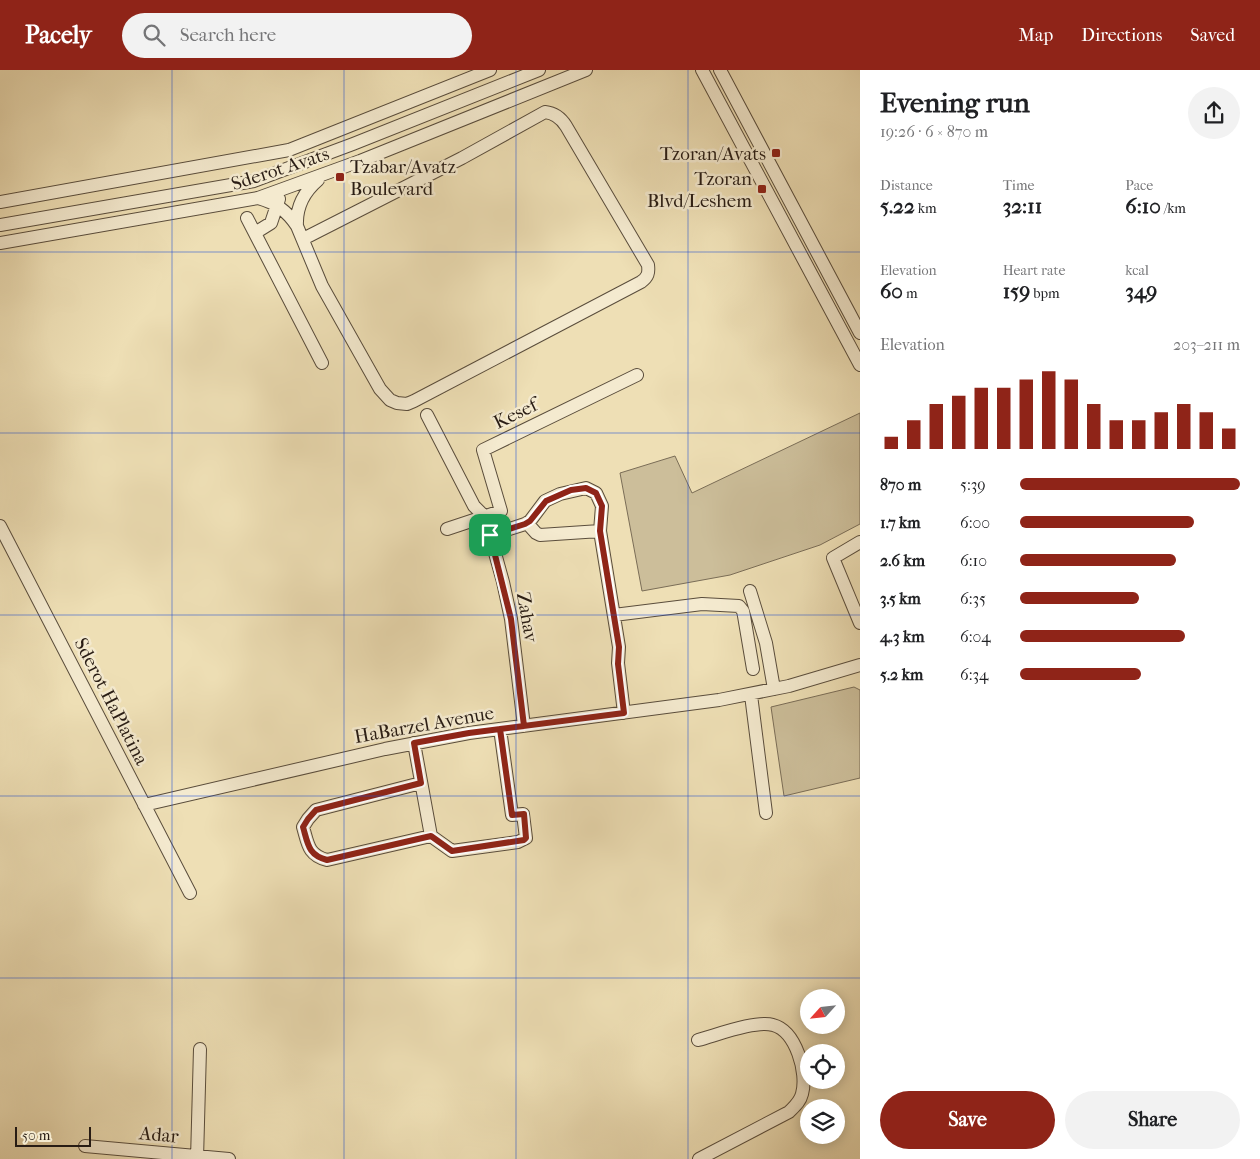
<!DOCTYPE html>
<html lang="en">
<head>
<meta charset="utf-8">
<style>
  body { margin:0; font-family:"IM FELL French Canon",serif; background:#f2f2f2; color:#202124; height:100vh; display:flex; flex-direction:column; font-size:19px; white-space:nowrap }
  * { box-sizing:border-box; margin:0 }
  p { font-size:16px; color:#757577 }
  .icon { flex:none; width:28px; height:28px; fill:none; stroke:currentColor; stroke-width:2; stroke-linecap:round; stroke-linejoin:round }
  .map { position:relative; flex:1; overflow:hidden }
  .details { display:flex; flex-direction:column; background:#fff; width:400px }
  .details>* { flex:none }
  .needle { width:32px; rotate:243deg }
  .buttons { position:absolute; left:800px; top:919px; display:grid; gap:10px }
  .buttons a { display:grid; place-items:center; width:45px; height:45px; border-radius:50%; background:#fff; box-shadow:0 2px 12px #0003; font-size:25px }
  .scale { position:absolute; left:15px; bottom:12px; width:76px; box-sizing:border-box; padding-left:5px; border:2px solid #281c14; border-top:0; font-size:14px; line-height:18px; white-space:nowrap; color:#281c14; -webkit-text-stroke:4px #f4eacf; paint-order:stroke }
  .pin { position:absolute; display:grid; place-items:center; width:42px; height:42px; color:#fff; margin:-21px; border-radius:10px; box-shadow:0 2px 8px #0006 }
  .round { display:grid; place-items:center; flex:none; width:52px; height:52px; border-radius:26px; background:#f2f2f2 }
  .head { display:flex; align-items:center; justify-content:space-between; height:85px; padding:0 20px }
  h1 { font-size:28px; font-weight:700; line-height:38px }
  .figures { display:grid; grid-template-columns:repeat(3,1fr); gap:8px; height:85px; padding:5px 20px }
  .figures div { display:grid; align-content:center }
  .figures b { font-size:21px; font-weight:700 }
  .figures small { font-size:14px; font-weight:400 }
  .figures p { font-size:14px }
  .chart { height:140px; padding:10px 20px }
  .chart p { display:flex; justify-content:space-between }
  .chart svg { width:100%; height:90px; margin-top:5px; stroke:#8f2418; stroke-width:6 }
  .cta { display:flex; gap:10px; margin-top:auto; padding:10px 20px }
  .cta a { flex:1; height:58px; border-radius:30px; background:#8f2418; color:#fff; font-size:20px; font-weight:700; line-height:58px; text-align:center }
  .cta a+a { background:#f2f2f2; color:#202124 }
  ul { padding:0 20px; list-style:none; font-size:16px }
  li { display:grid; grid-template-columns:80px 60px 1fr; align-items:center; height:38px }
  li i { height:12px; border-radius:6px; background:#8f2418 }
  header { display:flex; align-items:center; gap:30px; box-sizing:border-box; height:70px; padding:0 25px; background:#8f2418; color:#fff }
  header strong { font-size:24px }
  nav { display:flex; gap:28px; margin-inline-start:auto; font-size:18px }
  .search { width:350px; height:45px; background:#f2f2f2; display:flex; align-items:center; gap:12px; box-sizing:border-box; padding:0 18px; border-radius:28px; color:#757577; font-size:19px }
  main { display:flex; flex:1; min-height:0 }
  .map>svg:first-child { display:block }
  .green { fill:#ccbe9a; stroke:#7a6d57 }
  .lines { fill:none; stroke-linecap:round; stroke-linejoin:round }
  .minor-casing { stroke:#5a4d3c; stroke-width:14 }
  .minor { stroke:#f4eacf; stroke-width:12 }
  .route-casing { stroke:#fff; stroke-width:10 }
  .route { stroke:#8f2418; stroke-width:6 }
  .grid { fill:none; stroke:#1d4ed8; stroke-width:1; stroke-opacity:0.55 }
  .poi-dot { fill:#8f2418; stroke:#f4eacf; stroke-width:2 }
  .labels { text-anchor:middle; stroke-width:5; stroke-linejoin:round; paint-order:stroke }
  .poi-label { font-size:19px; fill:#281c14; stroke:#f4eacf; text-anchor:end }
  .street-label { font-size:19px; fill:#281c14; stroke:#f4eacf }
</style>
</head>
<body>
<header>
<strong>Pacely</strong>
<div class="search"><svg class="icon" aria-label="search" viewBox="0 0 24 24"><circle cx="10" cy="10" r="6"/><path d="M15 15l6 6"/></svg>Search here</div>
<nav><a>Map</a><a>Directions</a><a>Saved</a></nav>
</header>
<main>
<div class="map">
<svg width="860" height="1089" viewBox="0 0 860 1089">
  <rect width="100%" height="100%" fill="#eedfb5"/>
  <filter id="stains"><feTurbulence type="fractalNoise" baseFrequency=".004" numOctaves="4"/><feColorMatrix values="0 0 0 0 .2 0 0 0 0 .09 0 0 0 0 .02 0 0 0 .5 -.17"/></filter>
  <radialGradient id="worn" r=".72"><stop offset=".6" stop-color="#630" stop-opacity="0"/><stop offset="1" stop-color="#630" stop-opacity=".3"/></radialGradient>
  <path class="green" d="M860 343V454L820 475 730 505 642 521 620 403 675 386 692 423Z
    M854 617 860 620V708L784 726 771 637Z"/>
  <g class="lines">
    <g class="minor-casing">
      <path id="minor" d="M702 0 860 295
        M720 0 860 263
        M258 128C276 133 287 141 297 156 296 138 304 122 318 110
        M0 132 289 80 490 0
        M247 148 322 293
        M0 155 254 111 353 74 539 0
        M297 156 322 216 380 319 390 330 397 333 407 334 414 331 641 212C648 207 649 203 648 195L566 56C561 48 554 43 545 42L462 88 303 169
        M255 163 271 153 279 129
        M0 173 258 128 360 91 586 0
        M427 345 474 436 485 447 503 512 511 549 524 656
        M527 453 536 463 540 465 600 461
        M0 456 190 823
        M447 459 501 441 483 380 637 305
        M491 465 525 454 530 451 545 431 560 424 586 418 596 423 602 436 600 461 619 577 618 593 624 643
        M860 472 833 488 860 553
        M750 521 766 573 774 619
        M614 545 702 534 739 536 743 541 744 546 753 599
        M751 625 766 743
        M414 673 431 766 327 790C308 785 308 774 303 757L308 749 316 740 421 713
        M144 735 385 679 469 663 719 630 789 616 860 595
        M431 766 452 781 518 772 526 768 523 744 512 745 500 659
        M698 970C717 965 756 950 773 955 796 961 808 1003 802 1024 800 1032 795 1036 789 1042L699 1089
        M85 1076 229 1089
        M197 1089 200 979"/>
    </g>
    <use href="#minor" class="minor"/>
  </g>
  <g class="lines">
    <g class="route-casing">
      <path id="route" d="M490 465 511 549 524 656 469 663 414 673 421 713 316 740 308 749 303 757C308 774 308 785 327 790L431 766 452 781 524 770 526 768 524 744 512 745 500 659 624 643 618 594 619 577 600 461 602 436 596 423 586 418 571 420 546 431 530 451 525 454 490 465"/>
    </g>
    <use href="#route" class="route"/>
  </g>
  <path class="grid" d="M172 0V1089M344 0V1089M516 0V1089M688 0V1089M0 182H860M0 363H860M0 545H860M0 726H860M0 908H860"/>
  <g class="poi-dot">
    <rect x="771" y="78" width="10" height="10" rx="2.5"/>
    <rect x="335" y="102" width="10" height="10" rx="2.5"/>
    <rect x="757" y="114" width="10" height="10" rx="2.5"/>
  </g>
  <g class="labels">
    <g class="poi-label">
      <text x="766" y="90">Tzoran/Avats</text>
      <text x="350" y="103" text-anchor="start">Tzabar/Avatz<tspan x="350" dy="22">Boulevard</tspan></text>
      <text x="752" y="115">Tzoran<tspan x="752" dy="22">Blvd/Leshem</tspan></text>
    </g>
    <g class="street-label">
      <text transform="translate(280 98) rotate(-18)" y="7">Sderot Avats</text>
      <text transform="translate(515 343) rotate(-26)" y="7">Kesef</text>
      <text transform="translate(528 547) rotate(80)" y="7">Zahav</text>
      <text transform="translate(112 631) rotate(63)" y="7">Sderot HaPlatina</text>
      <text transform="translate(424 654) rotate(-10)" y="7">HaBarzel Avenue</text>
      <text transform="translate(159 1064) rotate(5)" y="7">Adar</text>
    </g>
  </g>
  <rect width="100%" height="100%" filter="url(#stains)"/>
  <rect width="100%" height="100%" fill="url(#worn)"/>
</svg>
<div class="buttons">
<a><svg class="needle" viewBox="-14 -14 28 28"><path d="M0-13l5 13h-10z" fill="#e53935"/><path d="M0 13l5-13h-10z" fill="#757577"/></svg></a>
<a><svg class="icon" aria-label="locate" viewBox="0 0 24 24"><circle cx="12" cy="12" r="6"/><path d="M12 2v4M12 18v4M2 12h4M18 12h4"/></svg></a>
<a><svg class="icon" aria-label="layers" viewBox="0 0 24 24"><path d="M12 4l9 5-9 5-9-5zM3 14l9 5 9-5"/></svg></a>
</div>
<div class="scale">50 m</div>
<div class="pin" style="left:490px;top:465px;background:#1e9e55"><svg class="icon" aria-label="arrive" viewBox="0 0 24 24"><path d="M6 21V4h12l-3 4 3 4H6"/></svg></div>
</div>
<section class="details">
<div class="head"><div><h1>Evening run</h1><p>19:26 · 6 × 870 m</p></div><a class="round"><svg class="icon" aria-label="share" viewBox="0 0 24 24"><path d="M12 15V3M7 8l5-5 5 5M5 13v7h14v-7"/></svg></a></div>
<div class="figures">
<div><p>Distance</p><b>5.22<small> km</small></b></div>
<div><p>Time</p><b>32:11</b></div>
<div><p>Pace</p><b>6:10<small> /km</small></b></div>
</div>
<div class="figures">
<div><p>Elevation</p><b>60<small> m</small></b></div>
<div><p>Heart rate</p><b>159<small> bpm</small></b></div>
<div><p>kcal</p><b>349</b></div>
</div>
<div class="chart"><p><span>Elevation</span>203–211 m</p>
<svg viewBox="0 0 160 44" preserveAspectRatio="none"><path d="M5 44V38M15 44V30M25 44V22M35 44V18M45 44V14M55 44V14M65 44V10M75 44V6M85 44V10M95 44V22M105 44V30M115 44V30M125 44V26M135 44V22M145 44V26M155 44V34"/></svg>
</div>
<ul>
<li><b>870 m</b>5:39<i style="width:100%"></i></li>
<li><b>1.7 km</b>6:00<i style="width:79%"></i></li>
<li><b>2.6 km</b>6:10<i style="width:71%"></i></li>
<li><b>3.5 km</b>6:35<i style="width:54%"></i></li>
<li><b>4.3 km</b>6:04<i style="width:75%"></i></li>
<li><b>5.2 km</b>6:34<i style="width:55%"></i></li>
</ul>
<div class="cta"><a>Save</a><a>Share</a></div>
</section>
</main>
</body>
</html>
